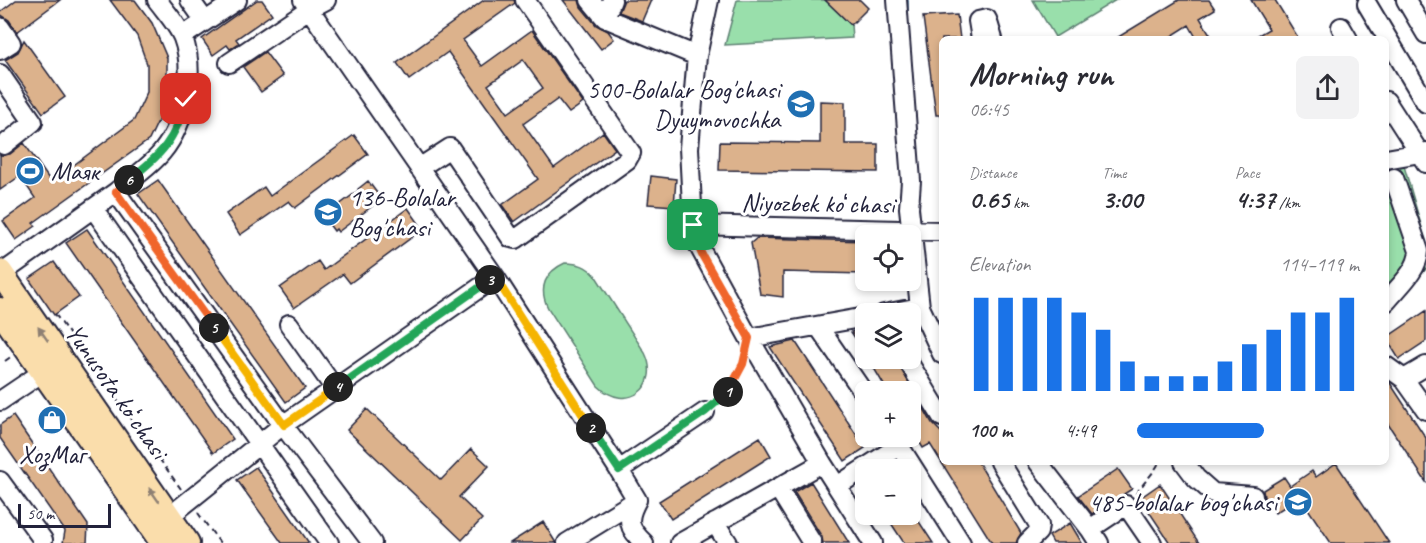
<!DOCTYPE html>
<html lang="en">
<head>
<meta charset="utf-8">
<style>
  body { margin:0; font-family:Caveat,sans-serif; background:#f2f2f3; color:#2b2b33; height:100vh; display:flex; flex-direction:column; font-size:22px; white-space:nowrap }
  * { box-sizing:border-box; margin:0 }
  p { font-size:20px; color:#7c7c81 }
  .icon { flex:none; width:33px; height:33px; fill:none; stroke:currentColor; stroke-width:2; stroke-linecap:round; stroke-linejoin:round }
  .map { position:relative; flex:1; overflow:hidden }
  .details { position:absolute; left:939px; top:36px; width:450px; height:429px; display:flex; flex-direction:column; background:#fff; border-radius:9px; box-shadow:0 3px 9px #0003 }
  .details>* { flex:none }
  .controls { position:absolute; left:855px; top:225px; display:grid; gap:12px }
  .controls a { display:grid; place-items:center; width:66px; height:66px; border-radius:9px; background:#fff; box-shadow:0 3px 9px #0003; font-size:30px }
  .scale { position:absolute; left:18px; bottom:15px; width:93px; box-sizing:border-box; padding-left:6px; border:3px solid #22223b; border-top:0; font-size:16px; line-height:21px; white-space:nowrap; color:#22223b; -webkit-text-stroke:4px #fff; paint-order:stroke }
  .pin { position:absolute; display:grid; place-items:center; width:51px; height:51px; color:#fff; margin:-26px; border-radius:12px; box-shadow:0 3px 9px #0006 }
  .km { position:absolute; width:30px; height:30px; margin:-15px; border-radius:50%; background:#222; color:#fff; font-size:16px; line-height:30px; text-align:center }
  .round { display:grid; place-items:center; flex:none; width:63px; height:63px; border-radius:9px; background:#f2f2f3 }
  .head { display:flex; align-items:center; justify-content:space-between; height:102px; padding:0 30px }
  h1 { font-size:33px; font-weight:700; line-height:45px }
  .figures { display:grid; grid-template-columns:repeat(3,1fr); gap:9px; height:102px; padding:6px 30px }
  .figures div { display:grid; align-content:center }
  .figures b { font-size:26px; font-weight:700 }
  .figures small { font-size:16px; font-weight:400 }
  .figures p { font-size:16px }
  .chart { height:168px; padding:12px 30px }
  .chart p { display:flex; justify-content:space-between }
  .chart svg { width:100%; height:108px; margin-top:6px; stroke:#1a73e8; stroke-width:6 }
  ul { padding:0 30px; list-style:none; font-size:20px }
  li { display:grid; grid-template-columns:96px 72px 1fr; align-items:center; height:45px }
  li i { height:15px; border-radius:8px; background:#1a73e8 }
  .map>svg:first-child { display:block }
  .green { fill:#99dfab; stroke:#5e8073; stroke-width:1.5 }
  .lines { fill:none; stroke-linecap:round; stroke-linejoin:round }
  .stream { stroke:#638aa8; stroke-width:4 }
  .building { fill:#dcb28c; stroke:#22223b; stroke-width:1.5; fill-rule:evenodd }
  .minor-casing { stroke:#22223b; stroke-width:22 }
  .major-casing { stroke:#22223b; stroke-width:28 }
  .path { stroke:#22223b; stroke-width:2; stroke-dasharray:6 4.5; stroke-linecap:butt }
  .minor { stroke:#fff; stroke-width:18 }
  .major { stroke:#faddab; stroke-width:24 }
  .oneway { fill:#8e8073 }
  .split-1-casing { stroke:#fff; stroke-width:12 }
  .split-2-casing { stroke:#fff; stroke-width:12 }
  .split-3-casing { stroke:#fff; stroke-width:12 }
  .split-4-casing { stroke:#fff; stroke-width:12 }
  .split-5-casing { stroke:#fff; stroke-width:12 }
  .split-6-casing { stroke:#fff; stroke-width:12 }
  .split-7-casing { stroke:#fff; stroke-width:12 }
  .split-1 { stroke:#f0652b; stroke-width:8 }
  .split-2 { stroke:#22a559; stroke-width:8 }
  .split-3 { stroke:#f5b400; stroke-width:8 }
  .split-4 { stroke:#22a559; stroke-width:8 }
  .split-5 { stroke:#f5b400; stroke-width:8 }
  .split-6 { stroke:#f0652b; stroke-width:8 }
  .split-7 { stroke:#22a559; stroke-width:8 }
  .labels { text-anchor:middle; stroke-width:6; stroke-linejoin:round; paint-order:stroke }
  .poi-label { font-size:26px; fill:#22223b; stroke:#fff; text-anchor:end }
  .street-label { font-size:26px; fill:#22223b; stroke:#fff }
</style>
</head>
<body>
<div class="map">
<svg width="1426" height="543" viewBox="0 0 1426 543">
  <rect width="100%" height="100%" fill="#fff"/>
  <filter id="ink" filterUnits="userSpaceOnUse"><feTurbulence type="fractalNoise" baseFrequency=".0167" numOctaves="2"/><feDisplacementMap in="SourceGraphic" scale="12" xChannelSelector="R" yChannelSelector="G"/><feConvolveMatrix kernelMatrix="1 2 1 2 8 2 1 2 1" color-interpolation-filters="sRGB"/></filter>
  <g filter="url(#ink)">
    <path class="green" d="M737 0H825L851 25 852 38 725 45Z
      M1033 0H1116L1055 37Z
      M1404 166 1426 242V269L1386 315V169Z
      M565 263C579 263 586 266 595 275L645 353C662 388 626 413 598 386L548 308C538 288 545 272 565 263Z"/>
    <g class="lines">
      <path class="stream" d="M907 0V18"/>
    </g>
    <path class="building" d="M16 0H60L17 32 9 20 0 14V12Z
      M110 0H135L152 23 167 58V102L149 140 33 223 36 226 16 240 3 221 35 198 20 176 0 190V155L10 154 24 143 51 182 134 120 147 92V64L137 36Z
      M257 0H262L272 14 236 39 239 43 230 49 227 45 213 55 202 39Z
      M484 0H514L515 3 463 40 482 66 532 30 583 103 569 113 558 99 523 124 554 168 603 132 615 149 514 222 502 205 538 179 448 52 409 80 397 63ZM523 60 543 88 508 113 488 85Z
      M563 0H579L581 7 596 25 608 31 614 39 601 49Z
      M624 0H651L642 21 619 12Z
      M825 0H860L868 8 851 25Z
      M1179 0H1209L1215 9 1200 18 1213 39H1197L1189 25 1167 39H1115Z
      M1251 0H1275L1299 39H1251L1269 29Z
      M957 15 960 39H942V115H936L923 17Z
      M24 40 65 97 43 113 5 60 18 52Z
      M265 52 283 76 261 92 243 67Z
      M820 101 845 102V144H878V172L719 170 720 142 820 143Z
      M354 135 368 154 295 208 289 201 240 235 226 214 264 187 270 196Z
      M651 176 676 179 674 206 648 204Z
      M158 180 305 388 286 402 138 194Z
      M368 181 380 197 377 199 379 201 338 232 336 229 334 231 322 215 330 209 331 211 359 190 358 189Z
      M408 208 423 229 350 283 343 274 294 308 280 288 318 261 324 270Z
      M87 229 233 439 213 453 66 243Z
      M757 238 866 241V274L783 272V297L760 294 751 243Z
      M54 262 79 297 54 315 29 279Z
      M1426 311V341L1399 359 1386 338Z
      M866 329V354L851 332Z
      M795 341 865 448 845 461 770 347Z
      M868 358H895L932 423 942 433V462H978L1021 533 1016 543H992L930 444 923 448 910 427V392H888Z
      M1386 380 1390 383 1426 438V482L1386 421Z
      M367 409 441 480 471 449 489 466 459 497 482 519 462 540 347 430Z
      M13 416 88 525 87 543H63L65 531 0 438V425Z
      M760 437 771 456 671 519 659 501Z
      M1336 463 1389 543H1331L1300 497 1275 513 1264 497 1263 490 1284 477 1290 486 1312 471 1316 477Z
      M256 467 309 543H282L237 480Z
      M1118 469 1132 489 1092 514 1078 496Z
      M811 482 849 543H823L822 537 794 492Z
      M1160 484 1199 543H1170L1140 498Z
      M885 514H914L933 543H904Z
      M543 522 556 543H510Z
      M1070 523 1082 543H1053L1049 536Z"/>
    <g class="lines">
      <g class="minor-casing">
        <path id="minor" d="M190 0 205 21
          M303 0 495 277 619 470 637 500C626 520 628 528 644 543
          M590 0 605 18
          M612 0 605 18 697 56
          M709 0 697 56 689 148 693 225 696 241 749 338 822 463 873 543
          M897 0 911 181 909 208 920 307 942 354
          M1406 0 1426 34
          M1367 4 1426 103
          M0 27 11 43 0 50
          M1341 27 1348 39
          M183 36 237 0
          M981 39 978 21 987 19 993 39
          M229 63 309 9 326 0
          M0 74 33 122 4 145
          M1386 101 1426 163
          M1386 159 1426 152
          M419 168 450 148 511 238 516 239 627 160 631 153 525 0
          M116 192C131 179 150 167 162 152 185 124 196 73 183 38 178 25 166 12 157 0
          M93 208 329 543
          M693 225 942 231
          M1 274 116 192 283 425 372 543
          M1386 302C1398 287 1418 271 1419 251L1394 178
          M884 314 920 307
          M289 324 335 389
          M818 326 866 396
          M749 338 866 317
          M906 358 942 417
          M1386 366 1404 379 1426 366
          M1404 379 1426 410
          M0 401 43 372
          M893 436 961 543
          M1000 462 1039 525 1038 532 1027 543
          M1038 462 1090 529
          M1184 462 1196 478 1213 493 1253 496
          M619 470 705 412
          M0 481 43 540 42 543
          M837 486 899 446
          M778 488 812 543
          M715 523 728 543
          M160 524 283 425 495 277
          M567 543 637 500
          M680 543 822 463
          M1099 543 1090 529 1126 505 1152 543"/>
      </g>
      <g class="major-casing">
        <path id="major" d="M0 272 187 543
          M0 310 163 543"/>
      </g>
      <path class="path" d="M55 314 181 489
        M5 361 12 356
        M717 402 733 386 744 360
        M1136 494C1142 484 1156 471 1159 462
        M198 513 220 543"/>
      <use href="#minor" class="minor"/>
      <use href="#major" class="major"/>
    </g>
    <defs><path id="oneway-solid" d="M-6-.8H1V-3.2L6.5 0L1 3.2V.8H-6Z" transform="scale(1.5)"/></defs>
    <g class="oneway">
      <use href="#oneway-solid" transform="translate(43 334) rotate(-125)"/>
      <use href="#oneway-solid" transform="translate(154 495) rotate(-125)"/>
    </g>
  </g>
  <g class="lines" filter="url(#ink)">
    <g class="split-1-casing">
      <path id="split-1" d="M693 225 696 241 702 255 749 338 743 364 728 392"/>
    </g>
    <g class="split-2-casing">
      <path id="split-2" d="M591 428 619 470 705 412 728 392"/>
    </g>
    <g class="split-3-casing">
      <path id="split-3" d="M490 280 495 277 591 428"/>
    </g>
    <g class="split-4-casing">
      <path id="split-4" d="M338 387 490 280"/>
    </g>
    <g class="split-5-casing">
      <path id="split-5" d="M214 328 284 425 338 387"/>
    </g>
    <g class="split-6-casing">
      <path id="split-6" d="M129 180 116 192 214 328"/>
    </g>
    <g class="split-7-casing">
      <path id="split-7" d="M129 180C162 153 175 142 186 99"/>
    </g>
    <use href="#split-1" class="split-1"/>
    <use href="#split-2" class="split-2"/>
    <use href="#split-3" class="split-3"/>
    <use href="#split-4" class="split-4"/>
    <use href="#split-5" class="split-5"/>
    <use href="#split-6" class="split-6"/>
    <use href="#split-7" class="split-7"/>
  </g>
  <defs>
    <g id="school-disc" transform="scale(1.5)"><circle r="9.5" fill="#1f6fb2" stroke="#fff"/><path d="M0-5L7-2L0 1L-7-2ZM-4 1L0 2.5L4 1V4Q0 6-4 4Z" fill="#fff"/></g>
    <g id="stadium-disc" transform="scale(1.5)"><circle r="9.5" fill="#1f6fb2" stroke="#fff"/><path d="M0-5a6.5 5 0 1 0 0 10a6.5 5 0 1 0 0-10ZM-3.5-1.8h7v3.6h-7Z" fill="#fff"/></g>
    <g id="shop-disc" transform="scale(1.5)"><circle r="9.5" fill="#1f6fb2" stroke="#fff"/><path d="M-5-2.5h2.3a2.7 3.5 0 0 1 5.4 0H5L5.5 6h-11ZM-1.5-2.5h3a1.5 2.3 0 0 0-3 0Z" fill="#fff"/></g>
  </defs>
  <g fill-rule="evenodd">
    <use href="#school-disc" x="801" y="104"/>
    <use href="#stadium-disc" x="30" y="171"/>
    <use href="#school-disc" x="328" y="212"/>
    <use href="#shop-disc" x="52" y="420"/>
    <use href="#school-disc" x="1298" y="502"/>
  </g>
  <g class="labels">
    <g class="poi-label">
      <text x="780" y="98">500-Bolalar Bog'chasi<tspan x="780" dy="30">Dyuymovochka</tspan></text>
      <text x="51" y="180" text-anchor="start">Маяк</text>
      <text x="349" y="206" text-anchor="start">136-Bolalar<tspan x="349" dy="30">Bog'chasi</tspan></text>
      <text x="52" y="463" text-anchor="middle">ХозМаг</text>
      <text x="1277" y="511">485-bolalar bog'chasi</text>
    </g>
    <g class="street-label">
      <text transform="translate(818 203) rotate(1)" y="9">Niyozbek koʻchasi</text>
      <text transform="translate(117 391) rotate(55)" y="9">Yunusota koʻchasi</text>
    </g>
  </g>
</svg>
<div class="controls">
<a><svg class="icon" aria-label="locate" viewBox="0 0 24 24"><circle cx="12" cy="12" r="6"/><path d="M12 2v4M12 18v4M2 12h4M18 12h4"/></svg></a>
<a><svg class="icon" aria-label="layers" viewBox="0 0 24 24"><path d="M12 4l9 5-9 5-9-5zM3 14l9 5 9-5"/></svg></a>
<a>+</a>
<a>−</a>
</div>
<div class="scale">50 m</div>
<div class="pin" style="left:693px;top:225px;background:#1e9e55"><svg class="icon" aria-label="arrive" viewBox="0 0 24 24"><path d="M6 21V4h12l-3 4 3 4H6"/></svg></div>
<div class="pin" style="left:186px;top:99px;background:#d93025"><svg class="icon" aria-label="check" viewBox="0 0 24 24"><path d="M5 12l5 5 9-10"/></svg></div>
<b class="km" style="left:728px;top:392px">1</b>
<b class="km" style="left:591px;top:428px">2</b>
<b class="km" style="left:490px;top:280px">3</b>
<b class="km" style="left:338px;top:387px">4</b>
<b class="km" style="left:214px;top:328px">5</b>
<b class="km" style="left:129px;top:180px">6</b>
<section class="details">
<div class="head"><div><h1>Morning run</h1><p>06:45</p></div><a class="round"><svg class="icon" aria-label="share" viewBox="0 0 24 24"><path d="M12 15V3M7 8l5-5 5 5M5 13v7h14v-7"/></svg></a></div>
<div class="figures">
<div><p>Distance</p><b>0.65<small> km</small></b></div>
<div><p>Time</p><b>3:00</b></div>
<div><p>Pace</p><b>4:37<small> /km</small></b></div>
</div>
<div class="chart"><p><span>Elevation</span>114–119 m</p>
<svg viewBox="0 0 160 44" preserveAspectRatio="none"><path d="M5 44V6M15 44V6M25 44V6M35 44V6M45 44V12M55 44V19M65 44V32M75 44V38M85 44V38M95 44V38M105 44V32M115 44V25M125 44V19M135 44V12M145 44V12M155 44V6"/></svg>
</div>
<ul>
<li><b>100 m</b>4:49<i style="width:57%"></i></li>
</ul>
</section>
</div>
</body>
</html>
